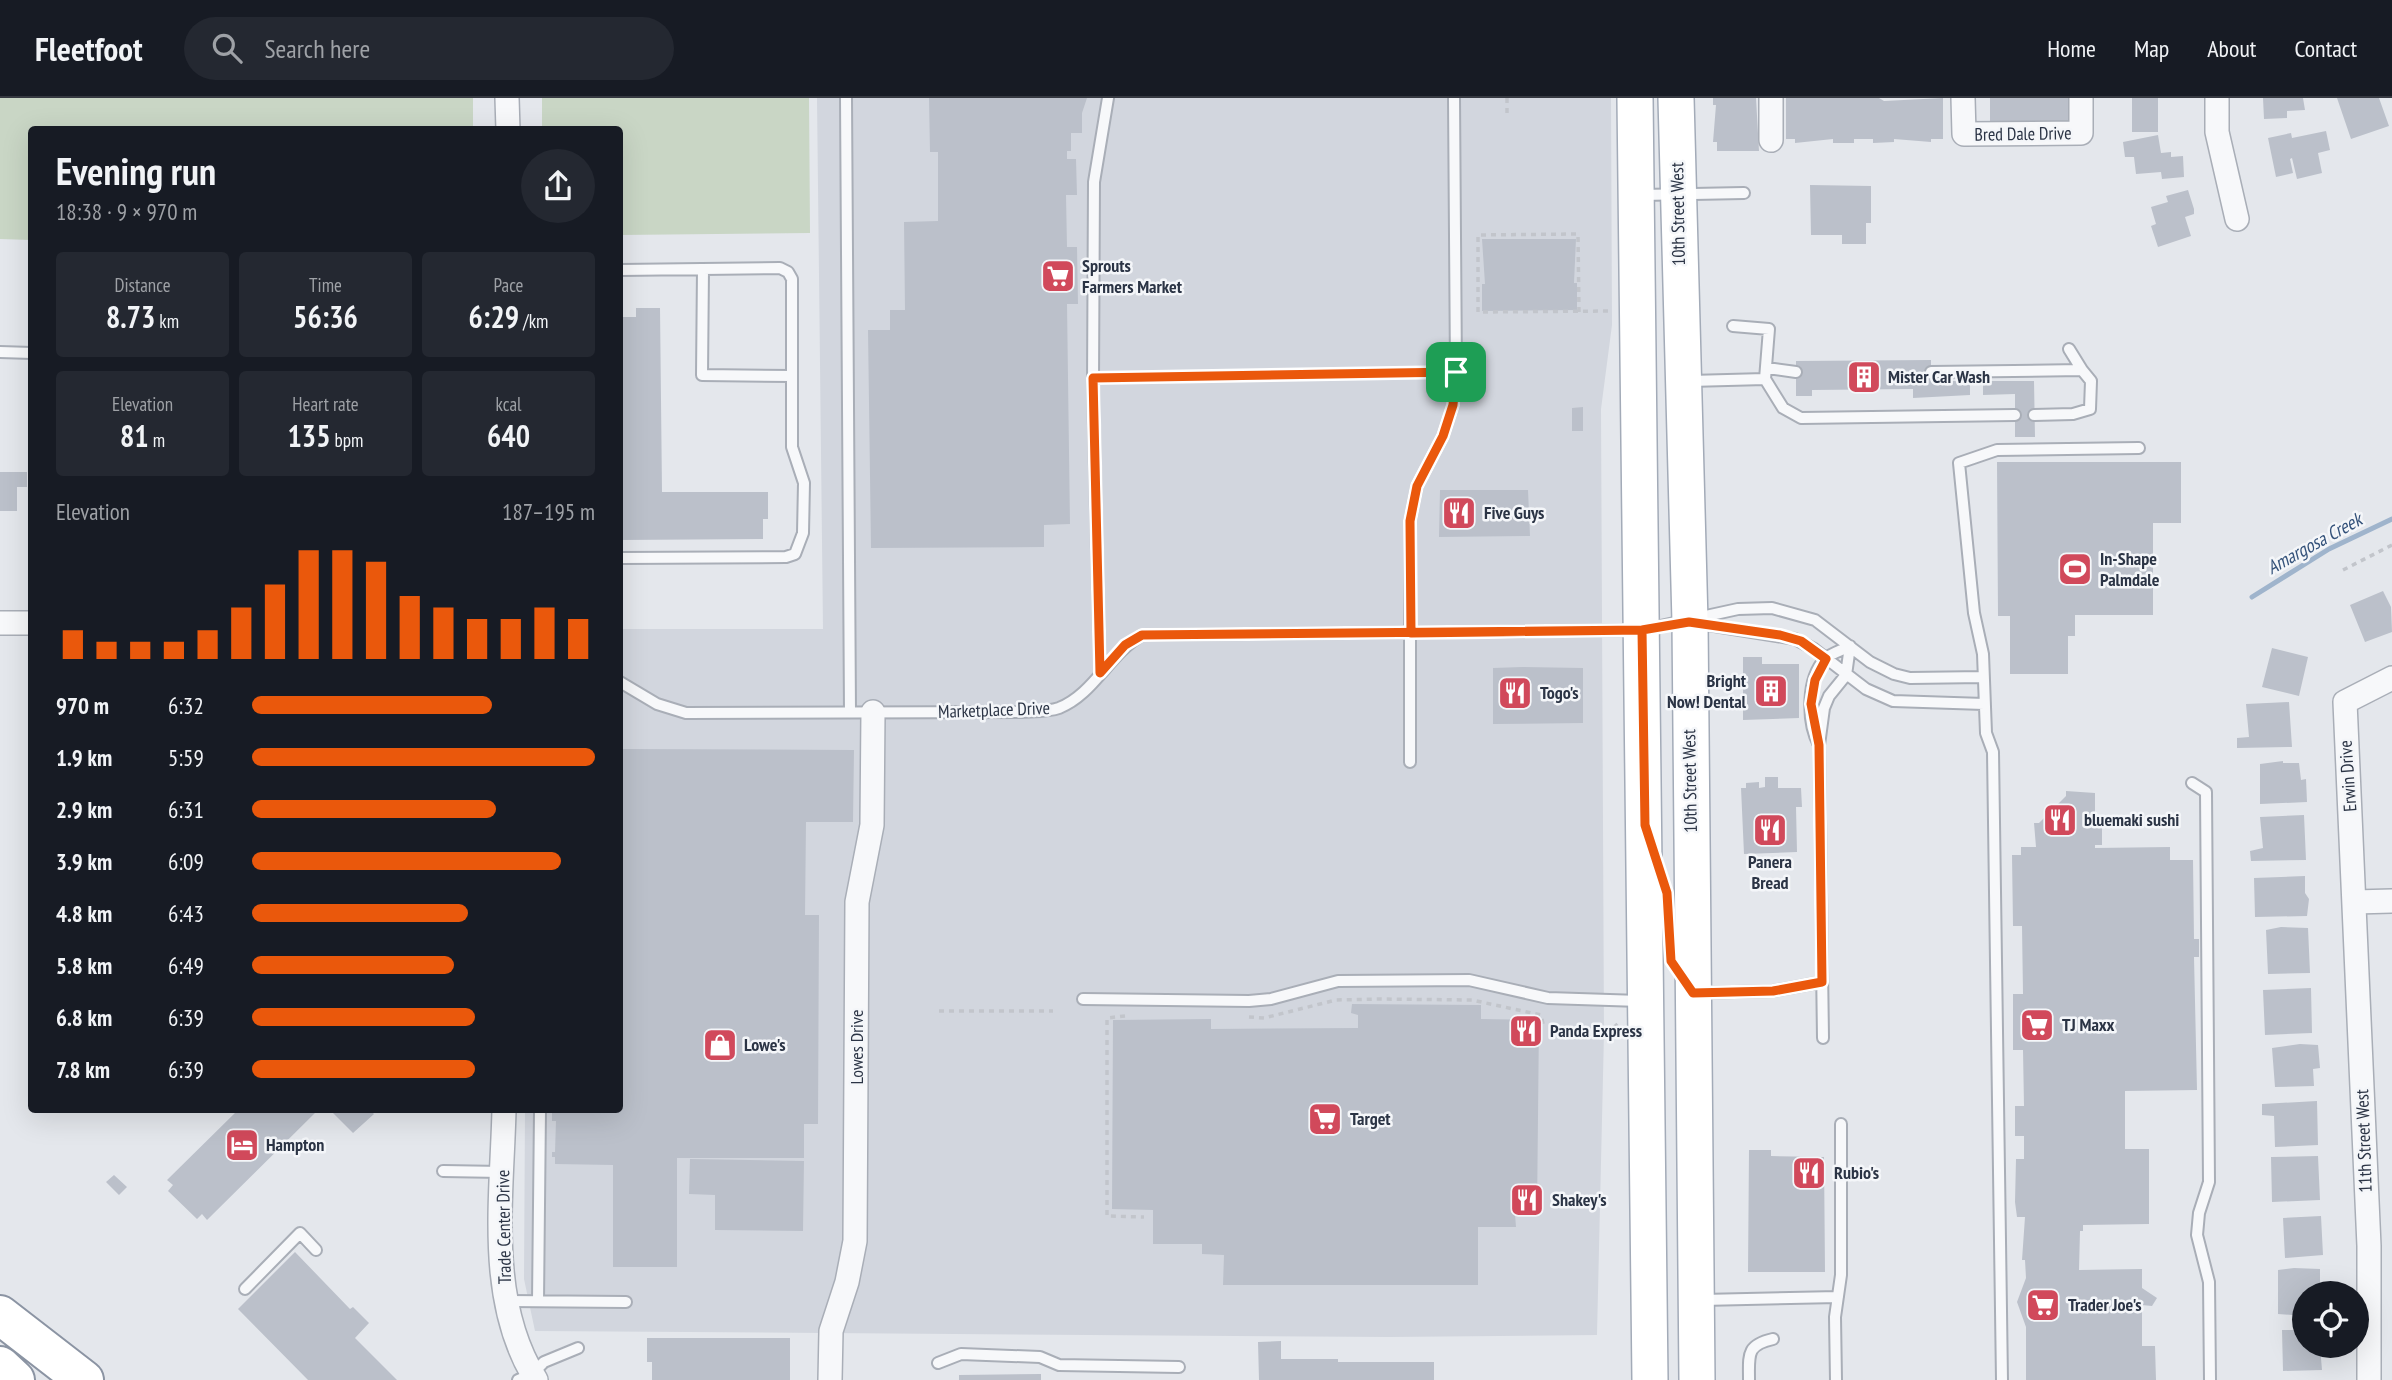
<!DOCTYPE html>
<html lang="en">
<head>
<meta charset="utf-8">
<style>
  body { margin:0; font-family:"PT Sans Narrow",sans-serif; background:#242831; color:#f1f3f6; height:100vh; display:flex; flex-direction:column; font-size:26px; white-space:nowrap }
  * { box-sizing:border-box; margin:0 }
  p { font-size:23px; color:#9ea1a6 }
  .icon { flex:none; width:38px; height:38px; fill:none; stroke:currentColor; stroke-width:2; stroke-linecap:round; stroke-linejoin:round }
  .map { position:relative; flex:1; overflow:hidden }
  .side { position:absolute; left:28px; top:28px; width:595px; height:987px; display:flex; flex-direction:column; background:#171b24; border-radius:7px; box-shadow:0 7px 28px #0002 }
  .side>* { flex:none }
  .fabs { position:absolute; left:2292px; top:1183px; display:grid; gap:14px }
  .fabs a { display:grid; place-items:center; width:77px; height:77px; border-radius:50%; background:#171b24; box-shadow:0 7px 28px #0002; font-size:35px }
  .pin { position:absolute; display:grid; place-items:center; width:60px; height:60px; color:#fff; margin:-30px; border-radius:14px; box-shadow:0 4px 10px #0006 }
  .round { display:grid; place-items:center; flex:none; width:74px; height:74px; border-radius:37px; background:#242831 }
  .head { display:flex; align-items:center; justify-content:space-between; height:119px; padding:0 28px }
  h1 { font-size:38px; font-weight:600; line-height:52px }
  .metrics { display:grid; grid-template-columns:repeat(3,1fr); gap:10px; height:119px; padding:7px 28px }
  .metrics div { display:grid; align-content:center; border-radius:7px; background:#242831; text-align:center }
  .metrics b { font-size:30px; font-weight:600 }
  .metrics small { font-size:19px; font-weight:400 }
  .metrics p { font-size:19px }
  .chart { height:196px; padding:14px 28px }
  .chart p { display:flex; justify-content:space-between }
  .chart svg { width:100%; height:126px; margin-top:7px; stroke:#ea580c; stroke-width:6 }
  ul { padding:0 28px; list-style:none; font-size:23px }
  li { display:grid; grid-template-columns:112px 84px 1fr; align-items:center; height:52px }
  li i { height:18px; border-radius:9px; background:#ea580c }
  header { display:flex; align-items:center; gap:42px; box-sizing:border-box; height:98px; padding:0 35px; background:#171b24; border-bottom:2px solid #363941 }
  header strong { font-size:33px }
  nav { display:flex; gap:38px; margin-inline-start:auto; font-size:24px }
  .search { width:490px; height:63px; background:#242831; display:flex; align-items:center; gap:18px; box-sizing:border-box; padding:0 24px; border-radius:38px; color:#9ea1a6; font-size:26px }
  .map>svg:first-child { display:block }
  .built { fill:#d2d6de }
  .green { fill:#c9d6c5 }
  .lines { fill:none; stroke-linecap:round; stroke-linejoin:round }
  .stream { stroke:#9fb4cc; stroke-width:5 }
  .building { fill:#bbc0ca }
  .lane-casing { stroke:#a9aeb7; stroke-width:14 }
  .street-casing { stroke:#a9aeb7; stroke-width:26 }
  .primary-casing { stroke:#a3abb8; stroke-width:38 }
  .highway-casing { stroke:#8b94a3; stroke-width:42 }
  .path { stroke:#c2c5cb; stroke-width:3.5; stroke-dasharray:5 5; stroke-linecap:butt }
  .lane { stroke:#f7f8fa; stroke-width:10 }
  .street { stroke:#f7f8fa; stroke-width:23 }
  .primary { stroke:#fff; stroke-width:35 }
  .highway { stroke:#fff; stroke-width:38 }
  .route-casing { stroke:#fff; stroke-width:14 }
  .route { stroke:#ea580c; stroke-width:9 }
  .labels { text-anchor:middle; stroke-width:5; stroke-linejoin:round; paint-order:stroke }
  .street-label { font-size:18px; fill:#2b3445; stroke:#f4f6f9 }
  .poi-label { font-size:18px; font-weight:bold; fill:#2b3445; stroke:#f4f6f9; text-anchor:start }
  .water-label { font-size:19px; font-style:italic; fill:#34527a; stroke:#f4f6f9 }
</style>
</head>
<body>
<header>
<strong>Fleetfoot</strong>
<div class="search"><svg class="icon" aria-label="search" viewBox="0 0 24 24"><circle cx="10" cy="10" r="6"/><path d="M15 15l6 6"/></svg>Search here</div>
<nav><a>Home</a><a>Map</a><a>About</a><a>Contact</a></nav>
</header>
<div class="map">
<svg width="2392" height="1282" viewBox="0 0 2392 1282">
  <rect width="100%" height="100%" fill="#e4e7ec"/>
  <path class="built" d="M817 0H1611L1612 227 1601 311 1604 935 1597 1237 1389 1239 535 1233 524 1181 525 1012H620V531H823Z"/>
  <path class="green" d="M0 0H473V31L32 32 31 142 0 141Z
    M542 0H809L810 135 620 137V32L542 31Z"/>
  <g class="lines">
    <path class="stream" d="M2252 499 2329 451 2392 421"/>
  </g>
  <path class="building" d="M929 0H1087L1082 15V35H1071V53H1067V61H1076L1077 97H1066L1067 149H1077L1078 206H1067L1070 426 1044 427V449L871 450 868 232H890V212H905L904 124 938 123V54H930Z
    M1713 0H1756L1759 53H1717V44H1713L1716 7H1713Z
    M1786 0H1879L1884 3 1943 0V41H1931V44L1894 41V44L1873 45V41H1854V45H1833V41L1795 45V41H1786Z
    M1990 0H2070V31L1990 32Z
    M2132 0H2158V34H2132Z
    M2263 0H2303L2305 12 2287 13V20L2264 21Z
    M2337 0H2379L2389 28 2351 41Z
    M2326 33 2330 52 2318 55 2322 75 2297 81 2292 60 2290 61 2293 75 2276 79 2268 40 2291 35 2292 40Z
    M2158 37 2161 55 2171 54V59L2183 58 2184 79 2162 81 2161 74 2136 76 2134 59H2125L2123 44Z
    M1810 87 1871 88V125H1866V146H1842V137H1811Z
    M2188 92 2194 111V116L2185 119 2191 138 2158 149 2151 128 2156 126 2151 109 2168 104 2166 98Z
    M1482 141H1576L1574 185H1577V212L1482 213V186H1485Z
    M636 210H660L662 394H768V421H763V441L620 442V219H636Z
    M1931 262V283H1970V297L1913 300V291L1812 292V298H1796V263Z
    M1983 283H2034L2035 339H2015V296L1983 297Z
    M1583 309V333H1572V310Z
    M1997 364H2181V425H2153V517H2075V538H2068V576H2010V518H1998Z
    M0 374H27V389H17V413H0Z
    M1440 392H1528L1530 438 1439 439Z
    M2383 493 2391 509 2392 534 2365 544 2350 507Z
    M2272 550 2308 559 2299 598 2262 589Z
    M1743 559H1762V566H1799V620L1743 622Z
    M1522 569 1583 570V625L1493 626V570Z
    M2289 604 2292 649 2237 650V640L2249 639 2246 606Z
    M620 651 854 652 853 724H806L805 817H819L818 1026H804V1060H677V1169H613V1067L555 1066V1059H552V1054H555L556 1023H552V1013L620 1012Z
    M2283 663V665H2299L2301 682 2306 681 2307 704 2260 706V666Z
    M1765 679H1778V690H1801L1802 709H1796L1797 754 1744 756 1741 690H1746V685L1759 684V690L1765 689Z
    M2066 693 2095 695V723H2102V747H2095V750L2170 749V762H2193L2194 841H2199V859H2194L2197 992 2125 993V1051H2149V1126L2083 1127V1133H2080L2079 1172 2142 1171V1190L2157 1200 2152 1208 2142 1207V1248H2155L2156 1282H2026V1229L2017 1204 2026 1180 2025 1162H2022L2025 1119H2017L2015 1104 2016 1061H2024V1038H2015V1008H2024L2023 952H2013V896H2023L2022 828H2013L2012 757H2021V749H2036L2034 725H2039L2066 698Z
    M2304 717 2306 762 2251 763 2250 753 2263 750 2260 719Z
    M2305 778V795L2309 801 2307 818 2255 819 2254 780Z
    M2281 829 2308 830 2310 875 2268 876 2266 832Z
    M2311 890 2312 935 2265 937 2263 892Z
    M1352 906 1481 907V921L1539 922 1537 1115 1515 1116 1516 1129H1478V1187H1223L1224 1157 1202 1156V1146H1153V1112L1112 1111 1113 922 1211 921V931L1358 930V917L1351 915Z
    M2300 946 2318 947 2320 970 2313 971 2314 988 2275 989 2272 950Z
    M2317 1003 2318 1047 2275 1049 2274 1018 2262 1017V1006Z
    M238 1012H318L207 1122 202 1116 197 1121 168 1093 173 1087 167 1082Z
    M330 1012H375L372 1014 374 1016 353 1035Z
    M1749 1052H1771V1058L1824 1059 1825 1174H1748Z
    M2318 1058 2320 1102 2272 1104 2271 1059Z
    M690 1061 804 1063 803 1133 715 1132V1097L689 1096Z
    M114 1077 127 1089 119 1097 106 1084Z
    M2321 1118 2323 1157 2285 1160 2283 1120Z
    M295 1154 350 1211 353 1209 369 1225 355 1240 397 1282H308L238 1211Z
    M2294 1170 2320 1171V1195H2305V1218L2278 1216V1172Z
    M2282 1232H2305V1248H2320L2322 1272 2283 1273Z
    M647 1240H790V1282H652V1264H647Z
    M1281 1243V1261H1338V1264H1434V1282H1259L1258 1244Z
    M1041 1276V1282H959V1277Z"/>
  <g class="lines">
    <g class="lane-casing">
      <path id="lane" d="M846 0 850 614
        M1642 97 1744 95
        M703 171 702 277 792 278
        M620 172 780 170 788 174 792 181V349L804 385 803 435 795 456 786 459 620 460
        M2069 251 2082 272
        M0 254 32 255
        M1767 270 1796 274
        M1931 274 2082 272 2091 283 2090 311 2073 316 2034 317
        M1765 281 1783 310 1801 320 2015 317
        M1690 283 1765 281 1769 231 1733 228
        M1696 525 1795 541 1814 551 1866 591 1893 603 1984 606
        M1100 575 1093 286 1094 84 1108 0
        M620 584 657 606 686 615 1020 614C1032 613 1048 614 1059 610 1094 596 1109 556 1142 537L1642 532 1738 511 1772 510 1815 522 1870 564 1894 576 1910 580 1983 579
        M1819 647C1807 624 1806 581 1825 561 1831 555 1843 552 1850 548
        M1410 664V423L1417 388 1443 338 1453 307 1456 274 1454 0
        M2192 685 2206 694 2209 1084 2199 1115 2197 1137 2209 1184 2210 1282
        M1696 895 1773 893 1822 884
        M1083 901 1249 903 1271 901 1338 883 1469 882 1548 900 1640 903
        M1823 940 1819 647 1824 610 1829 598 1846 577 1850 548
        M443 1073 502 1074
        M245 1191 300 1135 316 1152
        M1702 1202 1838 1199
        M507 1203 626 1204
        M538 1203 540 1012
        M938 1265 961 1256 1040 1259 1059 1267 1179 1269
        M518 1282 532 1276 544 1264 578 1250
        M1749 1282C1749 1257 1746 1247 1773 1241
        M1836 1282 1835 1219 1841 1177V1026
        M2002 1282 1993 654 1986 635 1983 556 1974 515 1959 365 1997 352 2139 350"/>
    </g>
    <g class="street-casing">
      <path id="street" d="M507 0 508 32
        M1771 0V42
        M1963 0 1964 36 2081 35V0
        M2217 0V34L2237 121
        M0 525H32
        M2355 804 2392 803
        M504 1012C502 1100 486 1203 536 1282
        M830 1282 831 1233 847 1184 855 1143 857 804 872 727 873 614
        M2369 1282V1148L2345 604 2392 580"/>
    </g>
    <g class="primary-casing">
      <path id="primary" d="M1635 0 1650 1282
        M1676 0 1690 524 1697 1282"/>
    </g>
    <g class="highway-casing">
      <path id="highway" d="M0 1217 84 1282
        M0 1268 15 1282"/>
    </g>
    <path class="path" d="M1507 0V20
      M1579 214 1578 136 1478 137V214L1612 213
      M1108 280 1443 274
      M2343 472 2392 447
      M939 913H1053
      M1125 918 1107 920V1118L1144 1119
      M1249 919 1264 920 1336 902 1379 901 1472 902 1541 917 1544 930
      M1604 930H1613L1620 924"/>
    <use href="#lane" class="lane"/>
    <use href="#street" class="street"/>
    <use href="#primary" class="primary"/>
    <use href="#highway" class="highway"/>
  </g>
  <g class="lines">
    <g class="route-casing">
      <path id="route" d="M1456 274 1453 307 1443 338 1417 388 1410 423 1411 535 1642 532 1645 727 1667 795 1671 863 1693 895 1773 893 1822 884 1819 647 1811 606 1815 582 1826 561 1801 543 1780 537 1689 524 1642 532 1142 537 1125 547 1100 575 1093 280 1456 274"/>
    </g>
    <use href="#route" class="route"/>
  </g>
  <defs>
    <g id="supermarket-square" transform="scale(1.75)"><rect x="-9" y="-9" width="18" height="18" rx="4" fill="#d1495b" stroke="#f4f6f9"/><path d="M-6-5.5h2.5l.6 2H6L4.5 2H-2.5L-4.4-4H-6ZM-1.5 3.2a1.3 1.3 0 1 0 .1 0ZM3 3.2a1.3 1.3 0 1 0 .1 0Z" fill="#fff"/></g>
    <g id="building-square" transform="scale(1.75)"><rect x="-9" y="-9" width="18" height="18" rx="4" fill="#d1495b" stroke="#f4f6f9"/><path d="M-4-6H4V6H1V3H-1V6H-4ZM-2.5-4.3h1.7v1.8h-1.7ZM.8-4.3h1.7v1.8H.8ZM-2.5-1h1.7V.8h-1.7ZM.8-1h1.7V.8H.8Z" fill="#fff"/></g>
    <g id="restaurant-square" transform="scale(1.75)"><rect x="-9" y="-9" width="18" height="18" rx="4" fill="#d1495b" stroke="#f4f6f9"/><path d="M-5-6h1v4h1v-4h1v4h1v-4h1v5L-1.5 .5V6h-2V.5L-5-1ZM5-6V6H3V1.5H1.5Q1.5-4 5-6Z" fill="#fff"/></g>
    <g id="stadium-square" transform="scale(1.75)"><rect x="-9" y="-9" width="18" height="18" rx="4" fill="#d1495b" stroke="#f4f6f9"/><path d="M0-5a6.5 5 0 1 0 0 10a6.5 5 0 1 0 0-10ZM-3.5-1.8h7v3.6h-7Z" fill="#fff"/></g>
    <g id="shop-square" transform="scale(1.75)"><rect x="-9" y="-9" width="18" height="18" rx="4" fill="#d1495b" stroke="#f4f6f9"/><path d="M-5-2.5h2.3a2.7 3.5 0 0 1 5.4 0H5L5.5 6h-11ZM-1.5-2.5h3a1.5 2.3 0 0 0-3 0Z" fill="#fff"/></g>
    <g id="hotel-square" transform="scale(1.75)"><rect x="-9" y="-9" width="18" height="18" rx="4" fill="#d1495b" stroke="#f4f6f9"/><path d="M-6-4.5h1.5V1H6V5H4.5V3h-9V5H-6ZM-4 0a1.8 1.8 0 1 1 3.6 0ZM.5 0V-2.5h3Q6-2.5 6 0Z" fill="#fff"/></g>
  </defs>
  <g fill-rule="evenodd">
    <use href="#supermarket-square" x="1058" y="178"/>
    <use href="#building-square" x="1864" y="279"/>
    <use href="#restaurant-square" x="1459" y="415"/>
    <use href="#stadium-square" x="2075" y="471"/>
    <use href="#building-square" x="1771" y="593"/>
    <use href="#restaurant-square" x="1515" y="595"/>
    <use href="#restaurant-square" x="2060" y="722"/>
    <use href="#restaurant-square" x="1770" y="732"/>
    <use href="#supermarket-square" x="2037" y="927"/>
    <use href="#restaurant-square" x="1526" y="933"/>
    <use href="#shop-square" x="720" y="947"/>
    <use href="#supermarket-square" x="1325" y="1021"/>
    <use href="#hotel-square" x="242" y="1047"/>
    <use href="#restaurant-square" x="1809" y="1075"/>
    <use href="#restaurant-square" x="1527" y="1102"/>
    <use href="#supermarket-square" x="2043" y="1207"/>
  </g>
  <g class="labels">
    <g class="street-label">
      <text transform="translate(2023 36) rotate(-1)" y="6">Bred Dale Drive</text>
      <text transform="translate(1678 116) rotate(-91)" y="6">10th Street West</text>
      <text transform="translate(994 612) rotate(-2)" y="6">Marketplace Drive</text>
      <text transform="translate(2348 678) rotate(-94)" y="6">Erwin Drive</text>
      <text transform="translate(1690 683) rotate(-91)" y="6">10th Street West</text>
      <text transform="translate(857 949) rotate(-90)" y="6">Lowes Drive</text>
      <text transform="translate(2364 1043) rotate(-92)" y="6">11th Street West</text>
      <text transform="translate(504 1129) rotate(-91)" y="6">Trade Center Drive</text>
    </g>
    <g class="poi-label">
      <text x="1082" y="174">Sprouts<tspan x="1082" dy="21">Farmers Market</tspan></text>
      <text x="1888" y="285">Mister Car Wash</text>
      <text x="1484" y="421">Five Guys</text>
      <text x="2100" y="467">In-Shape<tspan x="2100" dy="21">Palmdale</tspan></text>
      <text x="1746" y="589" text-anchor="end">Bright<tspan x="1746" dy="21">Now! Dental</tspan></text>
      <text x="1540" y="601">Togo's</text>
      <text x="2084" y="728">bluemaki sushi</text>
      <text x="1770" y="770" text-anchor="middle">Panera<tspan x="1770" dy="21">Bread</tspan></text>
      <text x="2062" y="933">TJ Maxx</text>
      <text x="1550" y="939">Panda Express</text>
      <text x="744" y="953">Lowe's</text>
      <text x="1350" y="1027">Target</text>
      <text x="266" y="1053">Hampton</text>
      <text x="1834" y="1081">Rubio's</text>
      <text x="1552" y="1108">Shakey's</text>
      <text x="2068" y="1213">Trader Joe's</text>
    </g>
    <g class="water-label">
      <text transform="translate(2314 445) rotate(-29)" y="7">Amargosa Creek</text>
    </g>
  </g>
</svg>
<div class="fabs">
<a><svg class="icon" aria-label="locate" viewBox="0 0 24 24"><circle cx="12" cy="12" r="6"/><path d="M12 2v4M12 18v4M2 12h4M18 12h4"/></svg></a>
</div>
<div class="pin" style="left:1456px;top:274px;background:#1e9e55"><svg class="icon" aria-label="arrive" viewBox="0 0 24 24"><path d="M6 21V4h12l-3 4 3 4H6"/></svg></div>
<section class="side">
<div class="head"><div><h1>Evening run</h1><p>18:38 · 9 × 970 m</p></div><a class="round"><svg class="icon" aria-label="share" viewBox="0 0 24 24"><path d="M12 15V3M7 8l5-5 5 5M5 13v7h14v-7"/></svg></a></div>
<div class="metrics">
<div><p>Distance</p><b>8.73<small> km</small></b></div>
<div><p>Time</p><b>56:36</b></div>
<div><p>Pace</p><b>6:29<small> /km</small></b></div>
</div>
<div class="metrics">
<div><p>Elevation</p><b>81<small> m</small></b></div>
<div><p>Heart rate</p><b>135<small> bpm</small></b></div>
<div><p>kcal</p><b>640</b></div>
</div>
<div class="chart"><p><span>Elevation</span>187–195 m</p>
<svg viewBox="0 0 160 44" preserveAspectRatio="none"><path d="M5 44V34M15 44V38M25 44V38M35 44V38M45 44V34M55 44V26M65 44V18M75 44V6M85 44V6M95 44V10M105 44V22M115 44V26M125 44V30M135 44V30M145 44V26M155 44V30"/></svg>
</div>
<ul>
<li><b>970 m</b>6:32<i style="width:70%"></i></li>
<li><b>1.9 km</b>5:59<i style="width:100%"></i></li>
<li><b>2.9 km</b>6:31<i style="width:71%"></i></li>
<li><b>3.9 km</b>6:09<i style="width:90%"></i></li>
<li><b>4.8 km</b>6:43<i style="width:63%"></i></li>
<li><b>5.8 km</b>6:49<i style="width:59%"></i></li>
<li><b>6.8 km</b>6:39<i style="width:65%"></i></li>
<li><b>7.8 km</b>6:39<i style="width:65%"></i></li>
</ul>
</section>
</div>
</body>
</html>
